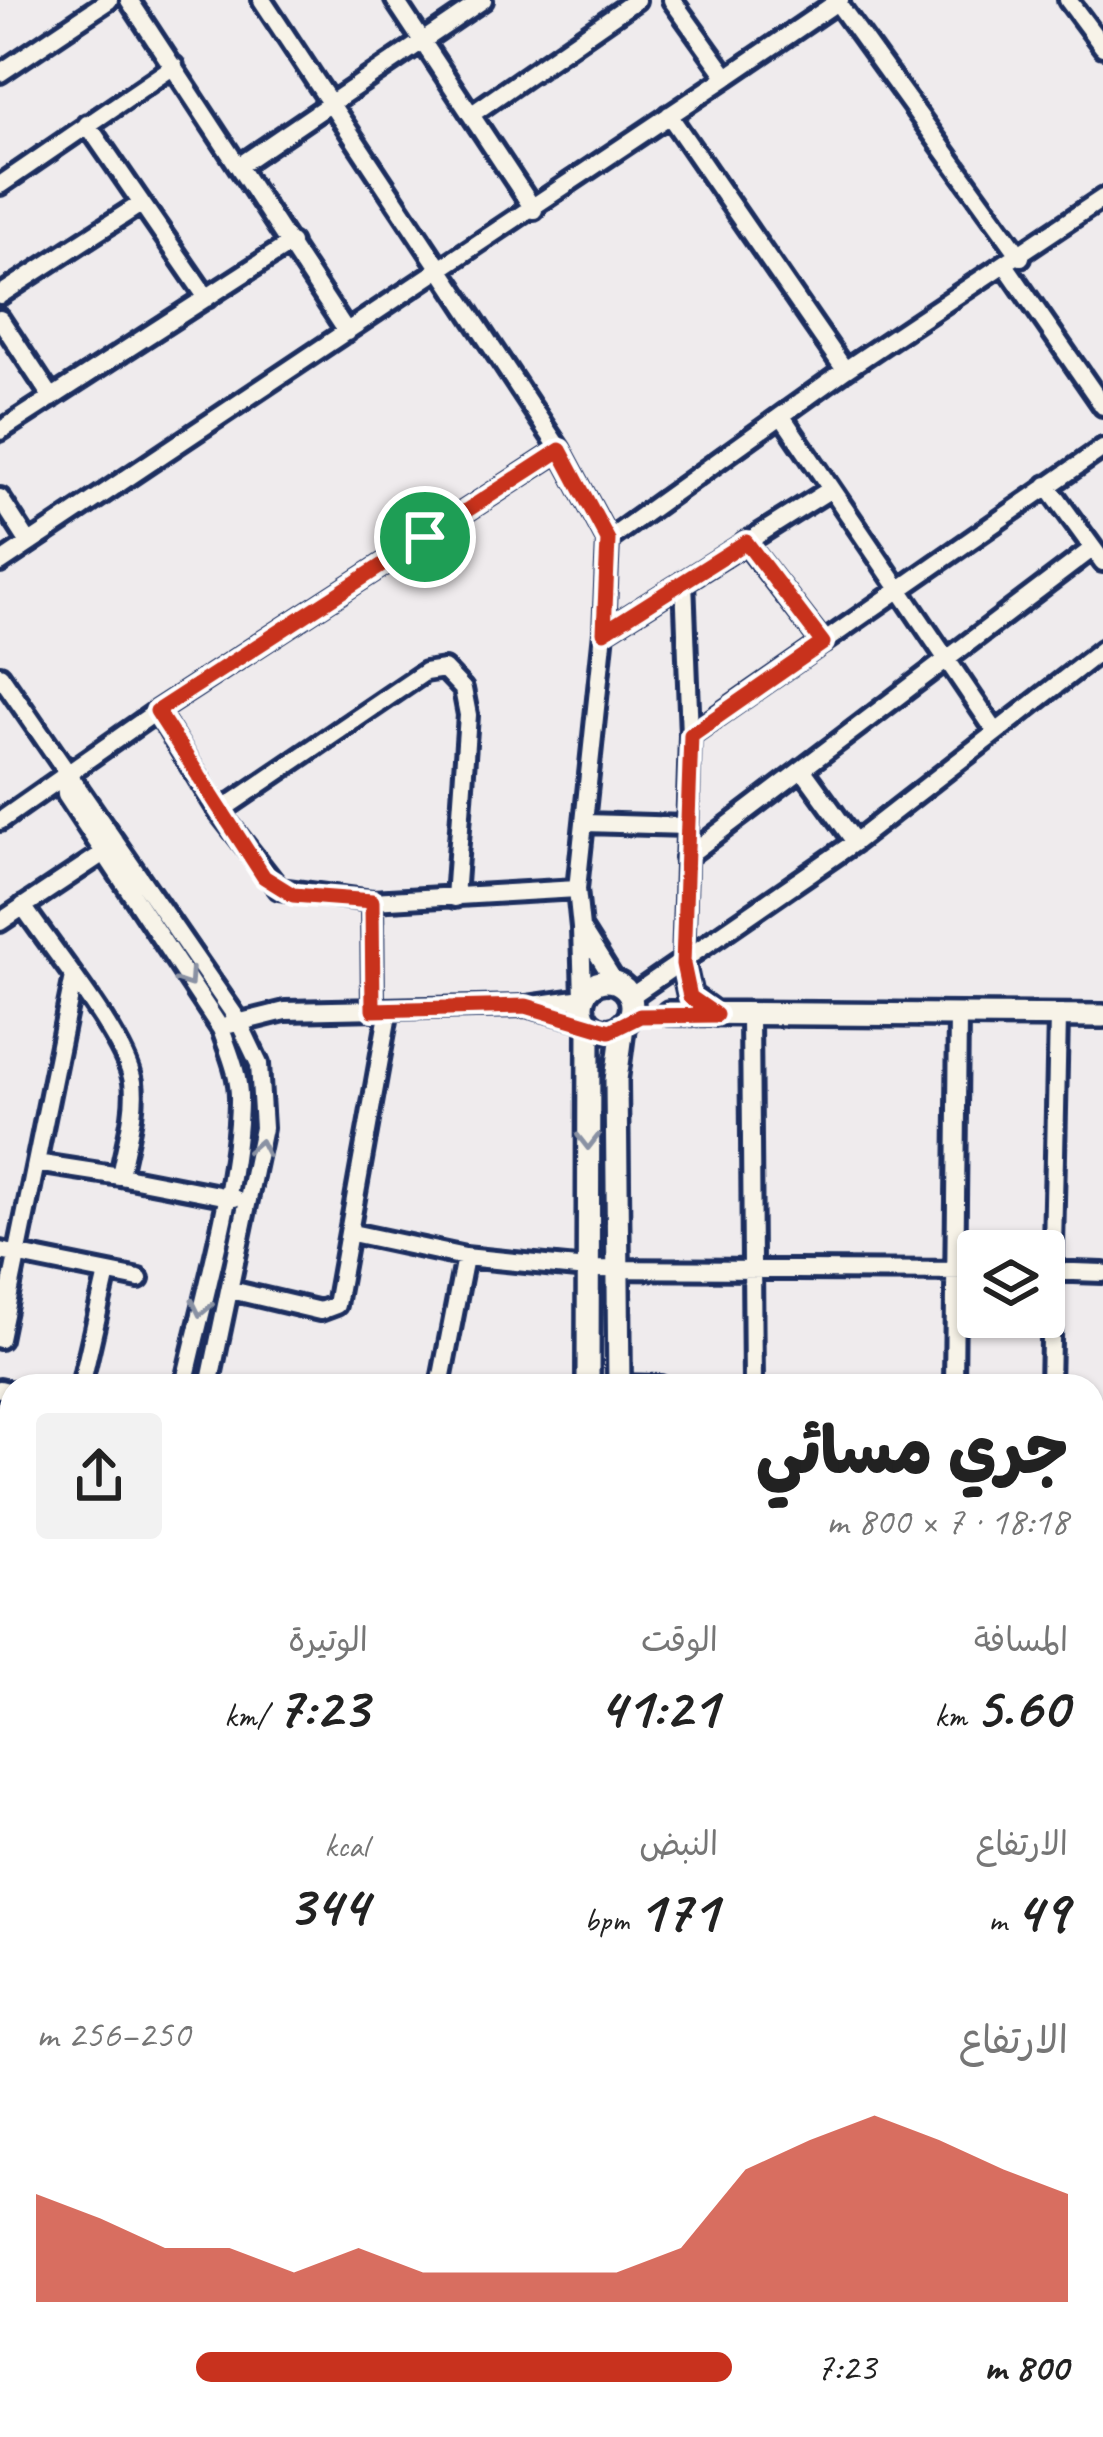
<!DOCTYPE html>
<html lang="ar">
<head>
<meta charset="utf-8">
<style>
  body { margin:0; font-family:Caveat,"Playpen Sans Arabic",sans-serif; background:#f2f2f2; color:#222; direction:rtl; height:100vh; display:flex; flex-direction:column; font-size:45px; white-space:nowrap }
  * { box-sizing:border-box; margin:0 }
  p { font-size:39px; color:#767676 }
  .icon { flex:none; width:66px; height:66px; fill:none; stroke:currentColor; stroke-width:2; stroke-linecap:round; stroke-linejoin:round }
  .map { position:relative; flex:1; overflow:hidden; direction:ltr }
  .panel { position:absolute; left:0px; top:1374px; width:1104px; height:1065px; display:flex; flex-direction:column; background:#fff; border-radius:36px 36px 0 0; box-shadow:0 3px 9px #0004; direction:rtl }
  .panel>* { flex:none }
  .controls { position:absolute; left:957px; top:1230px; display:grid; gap:24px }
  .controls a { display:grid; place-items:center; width:108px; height:108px; border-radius:12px; background:#fff; box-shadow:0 3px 9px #0004; font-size:60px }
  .pin { position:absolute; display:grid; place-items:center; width:102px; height:102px; color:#fff; margin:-51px; border:6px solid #fff; border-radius:50%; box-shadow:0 3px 12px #0007 }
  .round { display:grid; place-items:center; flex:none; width:126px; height:126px; border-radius:12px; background:#f2f2f2 }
  .headline { display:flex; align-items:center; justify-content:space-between; height:204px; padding:0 36px }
  h1 { font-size:66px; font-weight:800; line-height:90px }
  .stats { display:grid; grid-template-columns:repeat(3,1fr); gap:18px; height:204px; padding:12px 36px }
  .stats div { display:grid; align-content:center }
  .stats b { font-size:60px; font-weight:800 }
  .stats small { font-size:33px; font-weight:400 }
  .stats p { font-size:33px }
  .chart { height:336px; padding:24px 36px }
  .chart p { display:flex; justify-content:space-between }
  .chart svg { width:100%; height:216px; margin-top:12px; fill:#c8321e; opacity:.7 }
  ul { padding:0 36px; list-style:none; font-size:39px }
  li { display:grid; grid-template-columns:192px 144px 1fr; align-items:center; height:90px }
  li i { height:30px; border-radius:15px; background:#c8321e }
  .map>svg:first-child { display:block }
  .grass { fill:url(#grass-tufts); stroke:#698c84; stroke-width:3 }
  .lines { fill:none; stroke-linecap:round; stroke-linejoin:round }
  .service-casing { stroke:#1b2f5e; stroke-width:18 }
  .minor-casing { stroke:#1b2f5e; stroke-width:26 }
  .tertiary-casing { stroke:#1b2f5e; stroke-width:30 }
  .secondary-casing { stroke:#1b2f5e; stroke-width:33 }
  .primary-casing { stroke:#1b2f5e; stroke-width:36 }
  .service { stroke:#f7f3e8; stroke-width:9 }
  .minor { stroke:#f7f3e8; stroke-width:16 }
  .tertiary { stroke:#f7f3e8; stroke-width:21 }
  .secondary { stroke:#f7f3e8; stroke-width:24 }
  .primary { stroke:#fedbac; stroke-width:27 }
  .oneway { stroke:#8991a3 }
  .route-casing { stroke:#fff; stroke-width:24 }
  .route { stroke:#c8321e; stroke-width:15 }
</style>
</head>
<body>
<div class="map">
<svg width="1103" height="2437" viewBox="0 0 1103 2437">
  <defs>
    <pattern id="grass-tufts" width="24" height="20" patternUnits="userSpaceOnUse" patternTransform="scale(3)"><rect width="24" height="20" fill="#b7eaab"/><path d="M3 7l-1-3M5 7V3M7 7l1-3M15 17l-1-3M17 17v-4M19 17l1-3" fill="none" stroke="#9dc996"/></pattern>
  </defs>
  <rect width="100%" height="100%" fill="#efebed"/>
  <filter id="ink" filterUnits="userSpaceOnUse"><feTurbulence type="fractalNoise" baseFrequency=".00833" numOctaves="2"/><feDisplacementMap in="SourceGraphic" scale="24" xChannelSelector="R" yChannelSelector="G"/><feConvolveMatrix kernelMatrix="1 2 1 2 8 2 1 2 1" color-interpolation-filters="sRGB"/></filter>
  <g filter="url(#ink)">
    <path class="grass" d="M0 2051 12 2053V2109L0 2093Z"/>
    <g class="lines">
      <g class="service-casing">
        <path id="service" d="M0 2213 12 2215"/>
      </g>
      <g class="minor-casing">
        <path id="minor" d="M129 0 347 332
          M262 0 560 450 608 540 604 632 577 889 581 928
          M395 0 534 210
          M1068 0 1103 47
          M837 2 1021 257
          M0 73 109 0
          M727 77 840 0
          M472 114 636 0
          M669 115 845 370
          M87 124 207 298
          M240 165 483 0
          M0 185 174 66
          M1006 266 1103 406
          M0 295 139 205
          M0 319 52 398
          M783 418 996 732
          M0 431 291 243
          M1047 485 1103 562
          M0 498 29 543
          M608 540 845 370 1103 198
          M745 542 823 643
          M0 563 727 77 672 0
          M604 632 831 489
          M0 675 238 1020 259 1064 263 1128 209 1386
          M157 711 219 812 279 889 372 901 577 889
          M690 735 1103 448
          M802 769 855 842
          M65 772 66 795 221 1029C229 1052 240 1076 239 1101 238 1183 202 1303 184 1386
          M219 812 425 672 444 669 463 689 468 715 455 898
          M0 821 157 711 560 450
          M585 823 686 826
          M685 858 1092 549
          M372 901 373 1010
          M23 906C50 947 126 1038 133 1082 137 1111 125 1147 120 1176L234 1198
          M0 922 111 848
          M683 964 690 735 684 581
          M73 981 36 1163 120 1176
          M630 997 855 842 1103 649
          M750 1015 753 1386
          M587 1022 526 1006 583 998 581 928 615 982
          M229 1025 285 1011 526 1006
          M352 1233 465 1257 587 1269 978 1271
          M0 1251 139 1279
          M1045 1271 1103 1273
          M231 1290 320 1311 336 1305 389 1009
          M0 1339 36 1163
          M619 1385 660 1386
          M81 1386 107 1273
          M440 1386 465 1257
          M954 1386 958 1016
          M1050 1386 1058 1017
          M0 1389 12 1392
          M0 1485 12 1488
          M1092 1491H1103
          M0 1583 12 1585
          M1092 1609 1103 1608
          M1092 1784H1103
          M0 1848 12 1850
          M0 1947 12 1950
          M1092 2072H1103
          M1092 2271H1103
          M1092 2369H1103
          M251 2427 256 2437
          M495 2427 551 2437
          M791 2427 795 2437"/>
      </g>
      <g class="tertiary-casing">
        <path id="tertiary" d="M683 964 690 996 715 1014
          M582 1006a25 25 0 1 1 50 0a25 25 0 1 1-50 0Z
          M669 1013 1103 1016
          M588 1386 589 1024
          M619 1386 616 1080 623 1026"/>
      </g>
      <g class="secondary-casing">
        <path id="secondary" d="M667 2427 668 2437"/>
      </g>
      <g class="primary-casing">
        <path id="primary" d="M0 2170 12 2172
          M1092 2303H1103
          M1092 2333 1103 2334"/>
      </g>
      <use href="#service" class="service"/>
      <use href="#minor" class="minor"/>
      <use href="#tertiary" class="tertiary"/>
      <use href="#secondary" class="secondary"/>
      <use href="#primary" class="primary"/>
    </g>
    <defs><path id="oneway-chevron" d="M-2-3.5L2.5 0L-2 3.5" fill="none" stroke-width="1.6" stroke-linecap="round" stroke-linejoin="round" transform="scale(3)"/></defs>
    <g class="oneway">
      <use href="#oneway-chevron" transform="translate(187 979) rotate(56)"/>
      <use href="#oneway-chevron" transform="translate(588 1141) rotate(90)"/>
      <use href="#oneway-chevron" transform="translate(259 1148) rotate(-79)"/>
      <use href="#oneway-chevron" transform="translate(201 1308) rotate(102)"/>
    </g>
  </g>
  <g class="lines" filter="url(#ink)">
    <g class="route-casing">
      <path id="route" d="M560 450 608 540 604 632 746 542 823 643 691 735 683 964 690 997 716 1015 640 1016 610 1031 526 1006 373 1010 372 901 293 895 264 877 157 711Z"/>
    </g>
    <use href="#route" class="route"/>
  </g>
</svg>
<div class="controls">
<a><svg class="icon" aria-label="layers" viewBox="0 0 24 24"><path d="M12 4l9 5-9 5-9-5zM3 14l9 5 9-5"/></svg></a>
</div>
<div class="pin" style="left:425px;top:537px;background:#1e9e55"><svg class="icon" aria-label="arrive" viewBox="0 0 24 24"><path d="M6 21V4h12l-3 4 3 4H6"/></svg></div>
<section class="panel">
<div class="headline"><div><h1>جري مسائي</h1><p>18:18 · 7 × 800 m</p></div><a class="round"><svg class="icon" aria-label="share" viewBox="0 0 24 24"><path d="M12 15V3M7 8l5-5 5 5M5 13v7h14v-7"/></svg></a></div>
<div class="stats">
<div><p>المسافة</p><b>5.60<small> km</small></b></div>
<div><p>الوقت</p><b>41:21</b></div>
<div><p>الوتيرة</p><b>7:23<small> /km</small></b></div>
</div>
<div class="stats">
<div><p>الارتفاع</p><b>49<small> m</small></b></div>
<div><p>النبض</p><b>171<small> bpm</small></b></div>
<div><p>kcal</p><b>344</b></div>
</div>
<div class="chart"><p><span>الارتفاع</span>250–256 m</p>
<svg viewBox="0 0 160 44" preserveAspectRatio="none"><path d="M0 44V22L10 27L20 33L30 33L40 38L50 33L60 38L70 38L80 38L90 38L100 33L110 17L120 11L130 6L140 11L150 17L160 22V44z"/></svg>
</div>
<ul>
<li><b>800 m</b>7:23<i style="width:77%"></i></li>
</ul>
</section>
</div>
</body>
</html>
